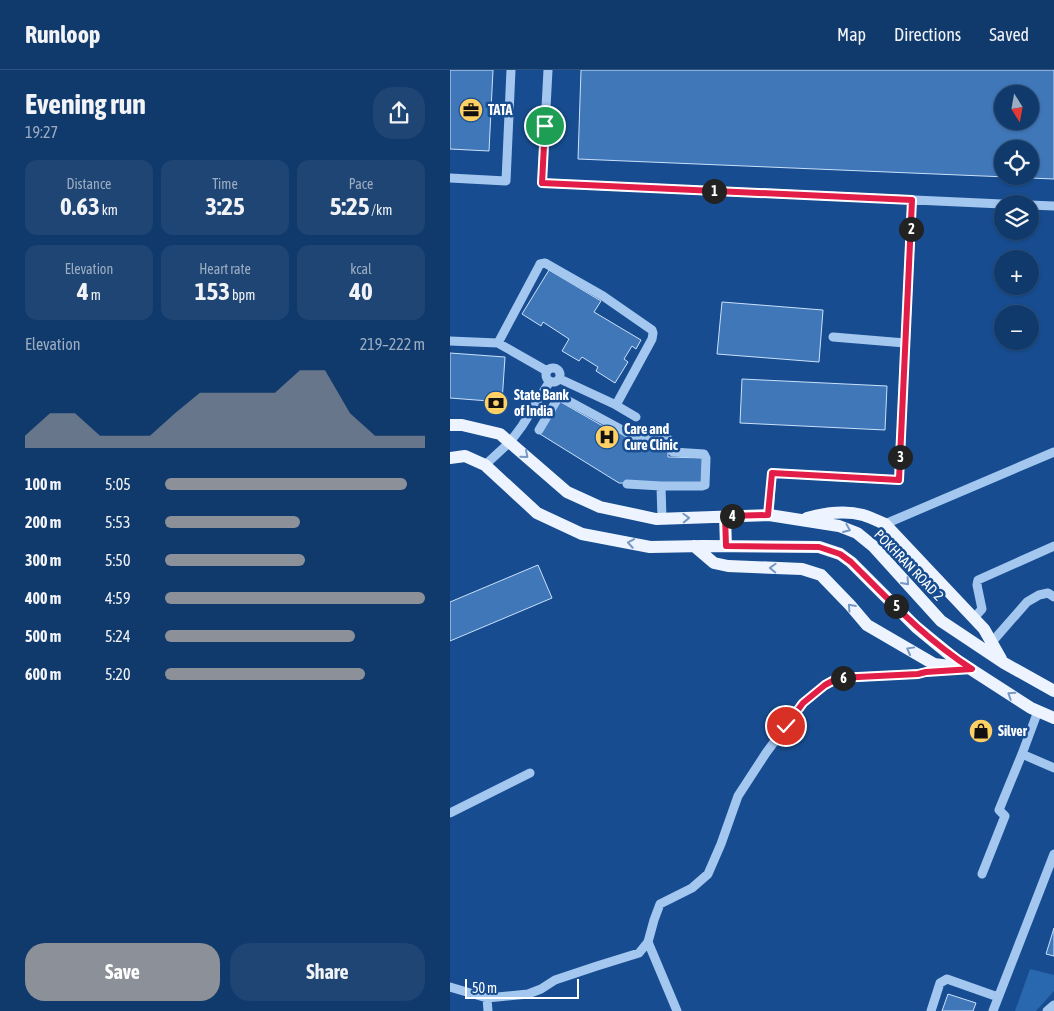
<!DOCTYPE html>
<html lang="en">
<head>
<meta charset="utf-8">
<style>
  body { margin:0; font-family:"Asap Condensed",sans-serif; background:#1e4574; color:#f1f3f6; height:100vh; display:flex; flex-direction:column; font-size:19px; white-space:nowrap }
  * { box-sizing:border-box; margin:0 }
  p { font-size:16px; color:#9cadc2 }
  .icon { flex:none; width:28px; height:28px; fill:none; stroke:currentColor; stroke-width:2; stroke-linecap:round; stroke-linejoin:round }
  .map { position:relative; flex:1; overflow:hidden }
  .panel { display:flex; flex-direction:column; background:#113a6c; width:450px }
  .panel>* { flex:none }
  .needle { width:32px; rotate:169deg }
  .fabs { position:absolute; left:544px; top:15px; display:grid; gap:10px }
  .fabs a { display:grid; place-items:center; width:45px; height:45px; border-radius:50%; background:#113a6c; box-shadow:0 1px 4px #0004,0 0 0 1px #30547f; font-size:25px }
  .scale { position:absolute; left:15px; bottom:12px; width:114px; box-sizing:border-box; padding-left:5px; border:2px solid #fff; border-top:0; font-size:14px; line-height:18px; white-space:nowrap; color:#fff; -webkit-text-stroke:4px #174d90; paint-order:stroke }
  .pin { position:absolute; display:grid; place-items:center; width:42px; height:42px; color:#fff; margin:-21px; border:2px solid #fff; border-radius:50%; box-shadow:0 1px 5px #0007 }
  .km { position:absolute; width:25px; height:25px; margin:-12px; border-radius:50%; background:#222; color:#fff; font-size:14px; line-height:25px; text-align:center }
  .round { display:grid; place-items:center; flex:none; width:52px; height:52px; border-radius:20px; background:#1e4574 }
  .headline { display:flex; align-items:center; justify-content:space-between; height:85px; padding:0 25px }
  h1 { font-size:28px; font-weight:700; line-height:38px }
  .stats { display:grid; grid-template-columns:repeat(3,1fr); gap:8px; height:85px; padding:5px 25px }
  .stats div { display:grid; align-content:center; border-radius:12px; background:#1e4574; text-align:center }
  .stats b { font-size:25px; font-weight:700 }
  .stats small { font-size:14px; font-weight:400 }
  .stats p { font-size:14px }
  .chart { height:140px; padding:10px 25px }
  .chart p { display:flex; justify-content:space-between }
  .chart svg { width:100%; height:90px; margin-top:5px; fill:#8c9099; opacity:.7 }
  .action { display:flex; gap:10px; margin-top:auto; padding:10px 25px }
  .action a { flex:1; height:58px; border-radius:20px; background:#8c9099; color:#fff; font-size:20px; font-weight:700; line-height:58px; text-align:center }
  .action a+a { background:#1e4574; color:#f1f3f6 }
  ul { padding:0 25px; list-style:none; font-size:16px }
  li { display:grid; grid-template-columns:80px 60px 1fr; align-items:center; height:38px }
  li i { height:12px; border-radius:6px; background:#8c9099 }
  header { display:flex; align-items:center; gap:30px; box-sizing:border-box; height:70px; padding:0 25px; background:#113a6c; border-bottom:1px solid #30547f }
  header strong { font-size:24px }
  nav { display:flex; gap:28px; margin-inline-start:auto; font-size:18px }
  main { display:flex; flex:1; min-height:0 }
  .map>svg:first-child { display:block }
  .green { fill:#2967ae }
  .building { fill:#3f77b8; stroke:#cbe1fb; fill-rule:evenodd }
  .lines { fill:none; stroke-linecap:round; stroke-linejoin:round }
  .minor { stroke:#a4c7f0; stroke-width:9 }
  .major { stroke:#edf4ff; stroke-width:12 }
  .oneway { stroke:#7798c2 }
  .route-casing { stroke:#fff; stroke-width:10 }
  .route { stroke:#e11d48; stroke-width:6 }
  .labels { text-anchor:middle; stroke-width:5; stroke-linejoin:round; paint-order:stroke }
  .poi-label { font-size:14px; font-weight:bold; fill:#fff; stroke:#174d90; text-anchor:start }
  .street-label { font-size:14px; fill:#fff; stroke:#174d90 }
</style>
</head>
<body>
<header>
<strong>Runloop</strong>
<nav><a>Map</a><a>Directions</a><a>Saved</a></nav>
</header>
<main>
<section class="panel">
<div class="headline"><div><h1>Evening run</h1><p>19:27</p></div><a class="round"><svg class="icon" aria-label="share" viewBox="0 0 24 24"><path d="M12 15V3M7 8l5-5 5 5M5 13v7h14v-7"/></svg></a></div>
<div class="stats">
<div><p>Distance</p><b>0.63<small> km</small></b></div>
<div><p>Time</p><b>3:25</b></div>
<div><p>Pace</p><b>5:25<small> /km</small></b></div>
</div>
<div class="stats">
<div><p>Elevation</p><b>4<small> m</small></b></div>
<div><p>Heart rate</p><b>153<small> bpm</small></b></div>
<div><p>kcal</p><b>40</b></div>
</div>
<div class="chart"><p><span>Elevation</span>219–222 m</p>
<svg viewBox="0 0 160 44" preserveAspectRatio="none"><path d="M0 44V38L10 27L20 27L30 38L40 38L50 38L60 27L70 17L80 17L90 17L100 17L110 6L120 6L130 27L140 38L150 38L160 38V44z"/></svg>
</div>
<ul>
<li><b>100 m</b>5:05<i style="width:93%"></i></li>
<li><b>200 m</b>5:53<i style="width:52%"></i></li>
<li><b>300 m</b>5:50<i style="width:54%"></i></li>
<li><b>400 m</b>4:59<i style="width:100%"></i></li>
<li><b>500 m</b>5:24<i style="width:73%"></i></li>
<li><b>600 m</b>5:20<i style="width:77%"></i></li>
</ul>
<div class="action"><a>Save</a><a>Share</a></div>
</section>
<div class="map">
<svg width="604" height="941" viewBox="0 0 604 941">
  <rect width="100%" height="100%" fill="#174d90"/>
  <path class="green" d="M580 899 604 905V921L586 941H565Z"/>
  <path class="building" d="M0 0H43L39 81 0 79Z
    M131 0H604V109L128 89ZM552 24H580V51H552ZM552 79H580V106H552Z
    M99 200 151 231 144 242 191 270 186 279 182 276 174 289 178 292 165 313 146 301 148 297 132 287 129 291 112 281 119 269 93 252 91 256 72 244Z
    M272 232 373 240 369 292 267 284Z
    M0 283 55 287 52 332 0 328Z
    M292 309 437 316 435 360 290 353Z
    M109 331 165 363 167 359 176 366 174 370 218 371V387L254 388 253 415 169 413 90 364Z
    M88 495 102 528 0 571V532Z
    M604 858V886L596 884Z
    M498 924 526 933 523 941H492Z"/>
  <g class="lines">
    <path class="minor" d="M98 0 92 113 552 134
      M0 108 56 111 61 0
      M580 135 604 136
      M383 267 455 273
      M0 271 48 273 97 301
      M48 273 89 196 90 194 95 193 153 226 202 260 203 263 202 269 166 335
      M96 305a7 7 0 1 1 14 0a7 7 0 1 1-14 0Z
      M110 309 164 334 186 347
      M89 360 108 328H113L185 367 218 369 220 371 221 380 223 382 254 384 256 388 255 415 252 416H211L212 449
      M35 395 60 372 72 356 100 311
      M177 414 211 416
      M319 445 322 403 449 410 462 130
      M435 454 604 382
      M524 548 532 539 527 515 528 510 604 476
      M542 572 577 532 589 525 598 523 604 527
      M572 684 604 698
      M0 743 80 703
      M532 804 555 746 549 740 572 684 588 641
      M0 917 37 928 78 924 91 919 105 910 147 896 189 883 198 872
      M37 928 38 941
      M227 941 198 872 204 850 210 834 242 818 258 804 271 774 288 726 316 683 353 633 375 615 388 608 468 604 476 602 501 600
      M481 941 490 913 497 909 548 927
      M543 941 604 784
      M597 941 604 935"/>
    <path class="major" d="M0 355H12L50 364 117 422 150 437 206 449 319 445 389 456 407 463 423 476 491 551 554 593 604 621
      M0 388 15 386 35 395 87 443 132 464 200 477 254 476 369 477 390 484 401 492 466 557 505 589 581 638 604 648
      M275 446 276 476
      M357 448C375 443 394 440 413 445 420 447 428 451 435 454L534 559 551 589
      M244 476 264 493 278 496 352 499 371 505 400 535 417 555 484 594 515 598"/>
  </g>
  <defs><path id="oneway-chevron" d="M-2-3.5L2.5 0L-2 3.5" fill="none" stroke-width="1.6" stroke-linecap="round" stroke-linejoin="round" transform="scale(1.25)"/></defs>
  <g class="oneway">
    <use href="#oneway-chevron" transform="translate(75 385) rotate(41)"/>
    <use href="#oneway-chevron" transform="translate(236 448) rotate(-2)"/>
    <use href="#oneway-chevron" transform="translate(397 459) rotate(23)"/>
    <use href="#oneway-chevron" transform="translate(181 473) rotate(-170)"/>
    <use href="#oneway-chevron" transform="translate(323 498) rotate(-178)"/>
    <use href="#oneway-chevron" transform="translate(456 512) rotate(48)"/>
    <use href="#oneway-chevron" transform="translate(401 537) rotate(-132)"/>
    <use href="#oneway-chevron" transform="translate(460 580) rotate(-151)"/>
    <use href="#oneway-chevron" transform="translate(561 625) rotate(-147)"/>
  </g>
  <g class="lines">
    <g class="route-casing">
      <path id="route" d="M95 56 92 113 462 130 449 410 322 403 318 445 275 446 276 476 369 477 390 484 401 492C439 530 476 570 522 599L476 602 468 604 388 608 375 615 353 633 336 656"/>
    </g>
    <use href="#route" class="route"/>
  </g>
  <defs>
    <g id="office-disc" transform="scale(1.25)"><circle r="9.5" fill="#ffd063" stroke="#174d90"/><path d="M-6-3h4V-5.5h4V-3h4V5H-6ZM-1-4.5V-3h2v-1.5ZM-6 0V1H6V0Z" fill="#111"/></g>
    <g id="bank-disc" transform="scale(1.25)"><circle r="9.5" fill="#ffd063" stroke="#174d90"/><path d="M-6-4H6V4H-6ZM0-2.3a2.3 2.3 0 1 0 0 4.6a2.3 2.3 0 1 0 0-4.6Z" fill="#111"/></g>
    <g id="hospital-disc" transform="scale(1.25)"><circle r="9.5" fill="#ffd063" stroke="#174d90"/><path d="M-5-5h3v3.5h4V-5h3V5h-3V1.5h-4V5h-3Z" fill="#111"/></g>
    <g id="shop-disc" transform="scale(1.25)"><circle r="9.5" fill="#ffd063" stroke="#174d90"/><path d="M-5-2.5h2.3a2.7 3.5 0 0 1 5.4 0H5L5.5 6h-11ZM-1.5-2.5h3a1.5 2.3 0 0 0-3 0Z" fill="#111"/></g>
  </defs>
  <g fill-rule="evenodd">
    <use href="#office-disc" x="21" y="40"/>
    <use href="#bank-disc" x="46" y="333"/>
    <use href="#hospital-disc" x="157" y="367"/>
    <use href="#shop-disc" x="531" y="661"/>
  </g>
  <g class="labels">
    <g class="poi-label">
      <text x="38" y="45">TATA</text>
      <text x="64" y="330">State Bank<tspan x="64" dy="16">of India</tspan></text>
      <text x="174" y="364">Care and<tspan x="174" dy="16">Cure Clinic</tspan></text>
      <text x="548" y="666">Silver</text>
    </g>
    <g class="street-label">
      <text transform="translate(459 495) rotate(46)" y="5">POKHRAN ROAD 2</text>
    </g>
  </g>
</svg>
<div class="fabs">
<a><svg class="needle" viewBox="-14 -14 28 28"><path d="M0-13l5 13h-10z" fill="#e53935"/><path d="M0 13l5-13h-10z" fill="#9cadc2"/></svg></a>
<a><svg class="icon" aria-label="locate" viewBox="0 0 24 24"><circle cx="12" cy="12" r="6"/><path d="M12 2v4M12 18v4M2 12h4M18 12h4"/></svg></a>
<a><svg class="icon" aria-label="layers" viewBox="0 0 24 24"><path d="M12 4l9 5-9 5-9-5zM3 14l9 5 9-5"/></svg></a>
<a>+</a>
<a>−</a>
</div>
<div class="scale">50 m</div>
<div class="pin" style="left:95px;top:56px;background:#1e9e55"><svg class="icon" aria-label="arrive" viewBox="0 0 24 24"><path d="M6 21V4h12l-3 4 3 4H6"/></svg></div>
<div class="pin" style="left:336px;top:656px;background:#d93025"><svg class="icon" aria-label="check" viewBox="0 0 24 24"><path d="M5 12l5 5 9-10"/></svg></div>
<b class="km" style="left:264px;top:121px">1</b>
<b class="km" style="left:461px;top:159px">2</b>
<b class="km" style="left:450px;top:387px">3</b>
<b class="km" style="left:282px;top:446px">4</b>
<b class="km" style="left:446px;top:536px">5</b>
<b class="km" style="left:393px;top:608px">6</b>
</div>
</main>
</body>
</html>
